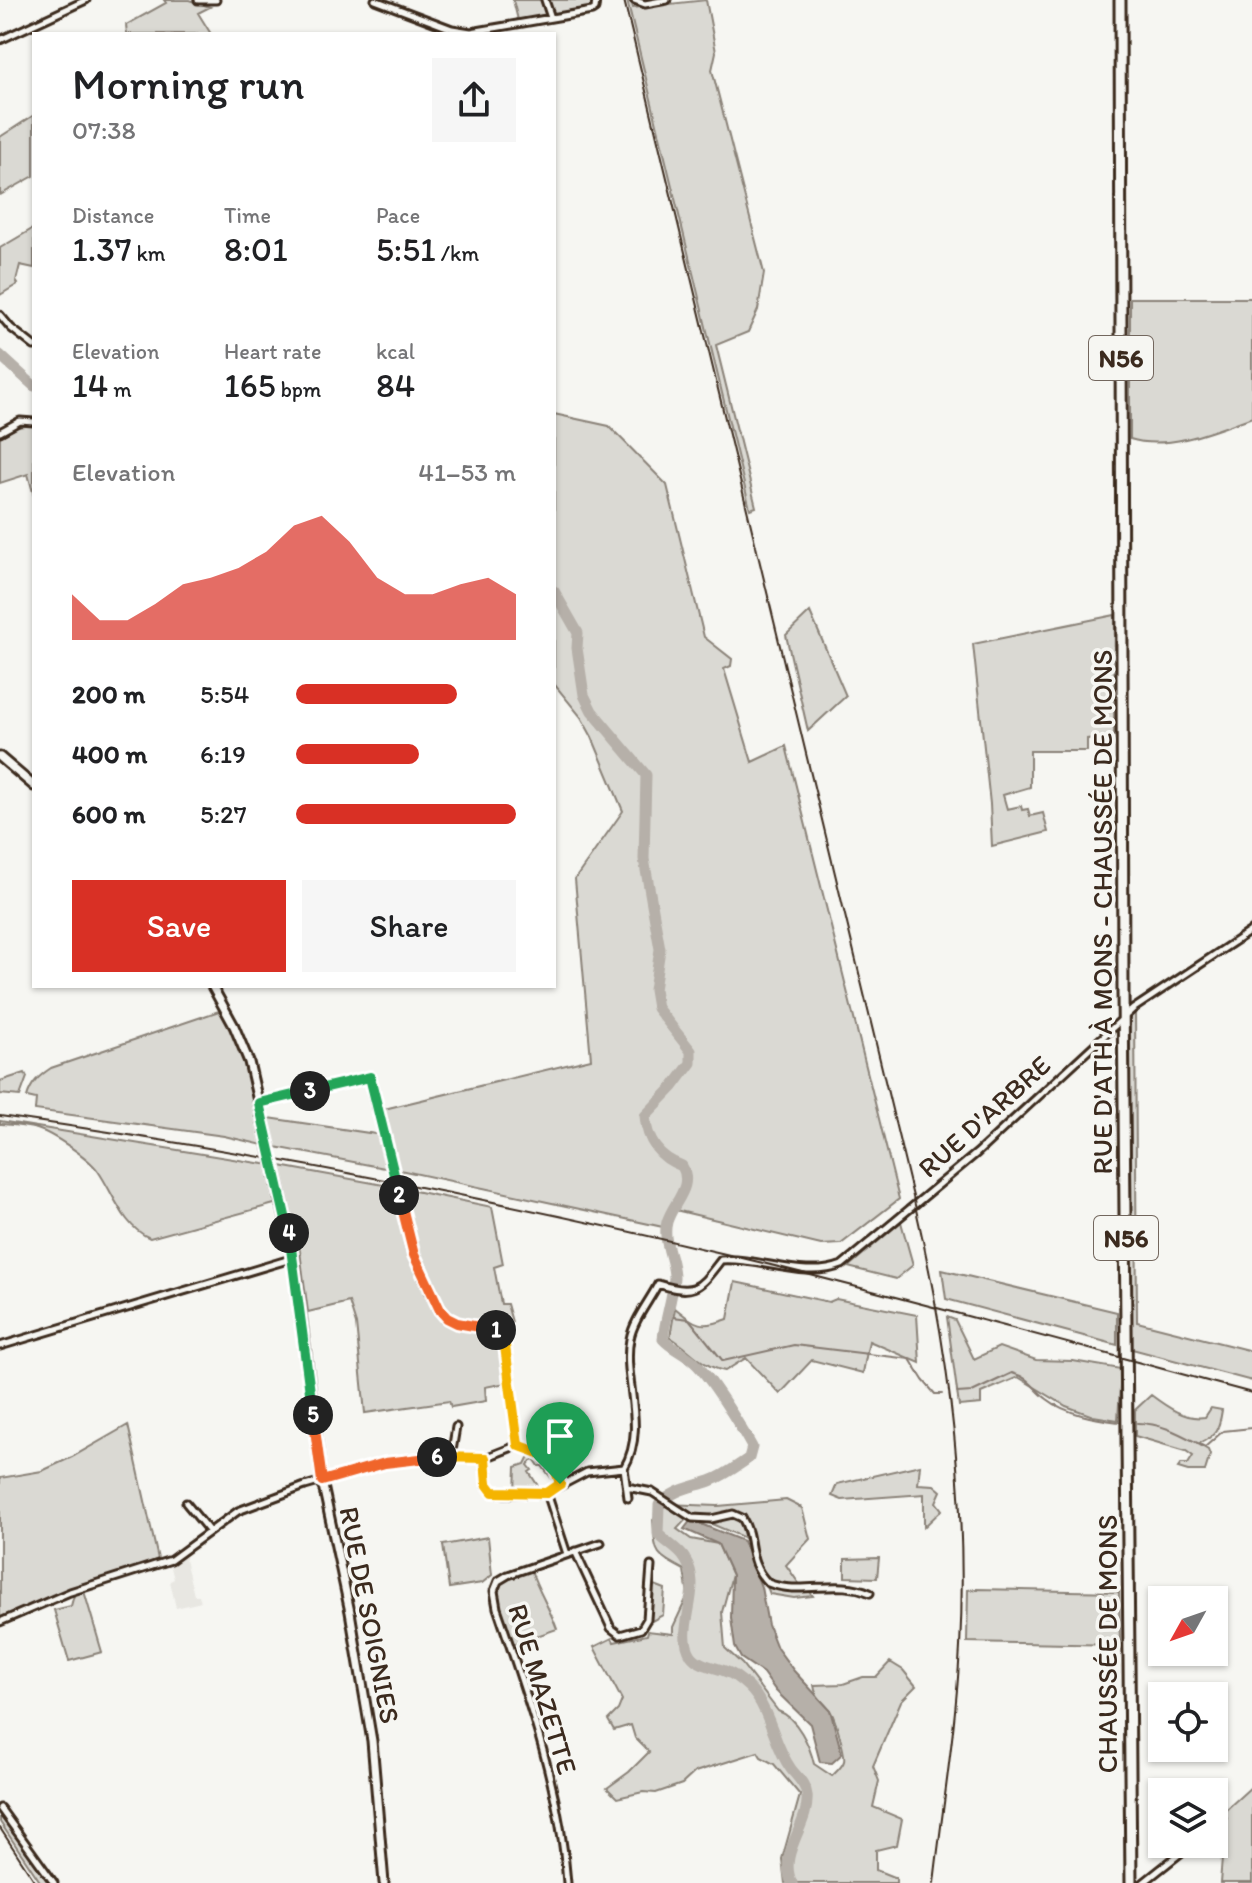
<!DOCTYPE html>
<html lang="en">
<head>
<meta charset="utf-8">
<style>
  body { margin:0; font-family:Itim,sans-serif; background:#f6f6f6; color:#202124; height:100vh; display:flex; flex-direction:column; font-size:30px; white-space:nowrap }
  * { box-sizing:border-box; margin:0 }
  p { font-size:26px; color:#757577 }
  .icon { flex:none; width:44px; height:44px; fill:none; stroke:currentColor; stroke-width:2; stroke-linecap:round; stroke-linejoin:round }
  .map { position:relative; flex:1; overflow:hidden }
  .details { position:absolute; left:32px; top:32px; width:524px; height:956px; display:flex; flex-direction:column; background:#fff; border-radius:0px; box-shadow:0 2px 6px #0004 }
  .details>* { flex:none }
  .needle { width:52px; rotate:230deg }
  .buttons { position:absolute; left:1148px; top:1586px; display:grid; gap:16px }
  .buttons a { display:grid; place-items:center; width:80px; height:80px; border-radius:0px; background:#fff; box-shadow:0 2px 6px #0004; font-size:40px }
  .pin { position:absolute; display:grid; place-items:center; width:68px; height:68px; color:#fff; margin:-82px -34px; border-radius:50% 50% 50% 0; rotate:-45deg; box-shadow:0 0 8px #0007 }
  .pin .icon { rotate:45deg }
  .km { position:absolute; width:40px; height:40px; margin:-20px; border-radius:50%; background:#222; color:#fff; font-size:22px; line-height:40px; text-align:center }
  .round { display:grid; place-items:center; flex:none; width:84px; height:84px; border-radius:0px; background:#f6f6f6 }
  .summary { display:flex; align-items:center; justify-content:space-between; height:136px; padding:0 40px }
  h1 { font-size:44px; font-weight:600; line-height:60px }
  .figures { display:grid; grid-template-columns:repeat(3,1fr); gap:12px; height:136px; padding:8px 40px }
  .figures div { display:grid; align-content:center }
  .figures b { font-size:34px; font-weight:600 }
  .figures small { font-size:22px; font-weight:400 }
  .figures p { font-size:22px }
  .chart { height:224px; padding:16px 40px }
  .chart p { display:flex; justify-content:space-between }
  .chart svg { width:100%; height:144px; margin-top:8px; fill:#d93025; opacity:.7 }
  .button { display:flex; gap:16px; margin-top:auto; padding:16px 40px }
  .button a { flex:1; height:92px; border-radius:0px; background:#d93025; color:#fff; font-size:32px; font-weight:600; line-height:92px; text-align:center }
  .button a+a { background:#f6f6f6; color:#202124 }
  ul { padding:0 40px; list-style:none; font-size:26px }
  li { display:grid; grid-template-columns:128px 96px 1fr; align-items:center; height:60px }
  li i { height:20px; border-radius:10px; background:#d93025 }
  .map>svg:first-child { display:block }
  .built { fill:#e8e7e2 }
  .green { fill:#dad9d3; stroke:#8a8278; stroke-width:2; fill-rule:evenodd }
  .water { fill:#b6b0a9; stroke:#857a71; stroke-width:2 }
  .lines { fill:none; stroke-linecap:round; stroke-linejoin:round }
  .stream { stroke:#857a71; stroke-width:2 }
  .river { stroke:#b6b0a9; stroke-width:11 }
  .minor-casing { stroke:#3b2a1e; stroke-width:11 }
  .tertiary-casing { stroke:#3b2a1e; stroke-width:13 }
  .primary-casing { stroke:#3b2a1e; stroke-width:15 }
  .minor { stroke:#f6f6f2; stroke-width:5 }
  .tertiary { stroke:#f6f6f2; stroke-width:7 }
  .primary { stroke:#f6f6f2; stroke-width:9 }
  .rail { stroke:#3b2a1e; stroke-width:2 }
  .split-1-casing { stroke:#fff; stroke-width:16 }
  .split-2-casing { stroke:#fff; stroke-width:16 }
  .split-3-casing { stroke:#fff; stroke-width:16 }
  .split-4-casing { stroke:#fff; stroke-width:16 }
  .split-5-casing { stroke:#fff; stroke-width:16 }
  .split-6-casing { stroke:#fff; stroke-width:16 }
  .split-7-casing { stroke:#fff; stroke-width:16 }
  .split-1 { stroke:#f5b400; stroke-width:10 }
  .split-2 { stroke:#f0652b; stroke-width:10 }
  .split-3 { stroke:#22a559; stroke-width:10 }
  .split-4 { stroke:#22a559; stroke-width:10 }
  .split-5 { stroke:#22a559; stroke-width:10 }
  .split-6 { stroke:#f0652b; stroke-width:10 }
  .split-7 { stroke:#f5b400; stroke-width:10 }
  .labels { text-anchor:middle; stroke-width:7; stroke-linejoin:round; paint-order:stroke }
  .shield { fill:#f6f6f2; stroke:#73675e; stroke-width:2 }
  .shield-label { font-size:26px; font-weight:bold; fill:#3b2a1e }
  .street-label { font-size:28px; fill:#3b2a1e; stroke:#f6f6f2 }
</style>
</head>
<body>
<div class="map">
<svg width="1252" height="1883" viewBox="0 0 1252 1883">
  <rect width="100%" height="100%" fill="#f6f6f2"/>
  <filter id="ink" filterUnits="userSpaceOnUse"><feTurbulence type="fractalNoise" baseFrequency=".0125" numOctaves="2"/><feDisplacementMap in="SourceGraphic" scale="16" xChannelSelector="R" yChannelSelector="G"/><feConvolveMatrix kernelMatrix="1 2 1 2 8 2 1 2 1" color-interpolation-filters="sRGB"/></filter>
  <g filter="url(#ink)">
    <path class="built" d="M184 1556 194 1595H199L201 1602 176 1608 170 1581 174 1579 170 1564Z"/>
    <path class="green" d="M164 0H189L210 7 198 13 211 34H127L126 25 166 3Z
      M513 0H596L595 9 519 24Z
      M627 0H631L633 8 706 0 716 52 712 70 764 273 758 310 748 332 716 345 756 507 750 509Z
      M34 115V176L0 195V137Z
      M34 228V268L20 265 16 281 18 284 0 295V248Z
      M1130 298H1252V417C1217 430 1168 451 1130 439Z
      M554 414 609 426 667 485 704 637 732 659 731 666 724 669 752 762 786 746 899 1199 841 1244 821 1245 671 1209 663 1227 395 1169 380 1110 591 1059 575 879 623 811 592 737 581 717 554 684ZM592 712 646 775 644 859 658 942 643 859 644 775 611 738Z
      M33 425 34 426V496L28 474 0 483V437L17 427Z
      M810 612 846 696 808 731 786 635Z
      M1115 615 1114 736 1087 739V751H1030V787L1003 795 1007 809 1021 806 1022 810 1028 809 1030 816 1043 813 1048 832 992 846 990 804 973 644Z
      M222 1010 246 1064 263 1145 224 1136 35 1110 36 1099 27 1097C31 1083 39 1076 51 1068Z
      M1135 1010 1137 1322 1252 1351V1381L1132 1349 1129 1023 1131 1012Z
      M25 1073 27 1077 20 1096 0 1094V1081Z
      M269 1118 382 1135 390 1169 275 1147Z
      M0 1121 270 1165 278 1203 150 1238C123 1227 114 1194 98 1171 88 1157 53 1134 37 1129 25 1126 12 1125 0 1124Z
      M280 1166 395 1187 410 1252 439 1313C454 1332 481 1323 499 1336L506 1383 485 1387 486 1401 451 1407 449 1401 365 1413 356 1324 349 1302 308 1312 300 1251Z
      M400 1188 492 1207 503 1264 494 1267 501 1304H507L512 1322C501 1330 489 1326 477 1324 469 1323 459 1322 453 1319 425 1304 407 1218 400 1188Z
      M901 1222 913 1265 896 1279 848 1267Z
      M942 1270 1117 1312V1345L946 1299Z
      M735 1282 829 1302 836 1299 917 1315 920 1363 869 1341 863 1373 812 1360 780 1394 746 1358 725 1371C700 1366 692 1350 670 1337L675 1308C696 1325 701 1329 728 1319Z
      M947 1317 955 1320 974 1359 999 1347 1036 1360 1073 1361 1121 1369 1118 1420 1093 1416 1066 1406 1018 1377 981 1393V1404L959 1406Z
      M1151 1395C1167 1407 1185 1420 1205 1417L1211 1408 1222 1410C1219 1430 1216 1436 1198 1444L1208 1450 1210 1455 1205 1471H1188L1178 1468 1181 1464H1188L1193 1456 1186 1451 1135 1436V1410Z
      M128 1425 158 1559C106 1582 52 1600 0 1622V1478L42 1471 72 1457Z
      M530 1454 539 1455 548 1461 555 1483 542 1466H539L535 1460 531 1461 528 1465 532 1470 529 1472 540 1489 515 1492 516 1467 525 1464Z
      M920 1465 918 1484 934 1485 941 1491 936 1502 942 1510 924 1527V1494L842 1500 832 1496 837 1484Z
      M786 1500 802 1508 810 1539 786 1565 800 1585H805L813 1596 794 1598 770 1594 752 1548 743 1537 690 1515 677 1529 691 1539 718 1544 732 1575 722 1612 725 1648 742 1664 778 1711C797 1717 810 1746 814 1764L832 1776C836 1772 843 1766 844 1761 846 1755 835 1718 831 1712 825 1702 815 1698 814 1685L843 1684 863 1677H876L890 1662 903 1670 916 1686 901 1701 873 1766 879 1781 873 1807 902 1819 897 1845 876 1850V1870L896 1878V1883H785L782 1859 800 1795 774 1764 761 1757 758 1752 695 1772 682 1784 656 1793 643 1792 617 1798 607 1788 629 1772 649 1752 635 1738 631 1725 614 1730 608 1720 618 1710 622 1700 594 1647 612 1638 614 1642 647 1635 648 1631 673 1634V1627L688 1595 684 1570C653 1553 656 1555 653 1520L666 1504 718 1506Z
      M488 1537 492 1575 482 1583 449 1588 443 1545Z
      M879 1558 877 1578 845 1577V1559Z
      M531 1570C538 1591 550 1609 557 1629L514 1644 501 1611 498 1587 502 1581Z
      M652 1584 665 1589 663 1615 650 1622Z
      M976 1589 1119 1592 1120 1645 967 1642 968 1590Z
      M84 1591 102 1652 69 1661 54 1610 71 1606 74 1595Z
      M1252 1786V1883H1220L1224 1834 1218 1817Z
      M0 1811 51 1883H41L0 1822Z"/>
    <path class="water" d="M691 1520 743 1541 761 1587 768 1625 777 1648 794 1671 830 1710 842 1754 832 1763 820 1762 810 1724 776 1691 763 1673 741 1658 735 1647 731 1618 732 1575 718 1544 684 1529Z"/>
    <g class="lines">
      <path class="stream" d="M0 427 11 422
        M665 1316 689 1319 723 1361 794 1345 910 1359 923 1380 935 1394H942
        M957 1393 972 1392 1012 1373C1031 1378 1032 1388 1047 1399 1066 1414 1096 1419 1119 1422
        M1137 1423C1163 1423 1182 1435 1205 1447L1223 1431 1252 1428"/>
      <path class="river" d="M0 355 34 386
        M554 591 578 633 577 648 584 695 592 711 646 775 644 859 660 949 654 990 657 1008 691 1051V1063L673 1087 645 1116C647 1141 658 1157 682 1166 694 1187 673 1202 667 1222 662 1241 674 1259 674 1277 673 1298 665 1318 663 1339 672 1349 684 1353 694 1362 710 1376 741 1427 752 1447L749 1458C737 1466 724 1476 710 1481 690 1488 674 1489 659 1505L658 1534C667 1543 680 1550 685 1559 705 1589 674 1629 691 1655 700 1668 723 1667 735 1676 742 1681 752 1689 757 1697 772 1719 775 1747 791 1769 797 1777 806 1784 807 1795 810 1825 777 1853 792 1883"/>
      <g class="minor-casing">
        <path id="minor" d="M198 0H216
          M375 0 452 29 471 32 592 11 595 9 596 0
          M545 0 551 18
          M634 0 645 4 667 0
          M0 40 86 0
          M0 315 11 328 34 346
          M0 432 20 421 34 422
          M259 1103 370 1077C381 1122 415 1297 449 1319 464 1328 487 1328 503 1331L518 1445
          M0 1346 294 1258
          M451 1457 456 1427
          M485 1458 488 1487 493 1492 505 1494 547 1493 587 1472 624 1468
          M624 1468C648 1428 622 1378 630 1339 633 1321 650 1300 658 1284 696 1296 699 1288 721 1260 760 1257 804 1280 842 1265L977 1153 1133 1009 1252 930
          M624 1468 628 1498
          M627 1487 652 1492 692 1518 711 1519 733 1514 742 1518C756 1540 745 1560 768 1583 801 1596 838 1578 870 1593
          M547 1493 567 1554
          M186 1503 209 1531
          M575 1551 611 1628 620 1635 641 1629 647 1619 651 1566
          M0 1622 70 1592 171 1560 238 1511 305 1486 385 1463 427 1457 485 1458 518 1445 548 1456 560 1484
          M0 1808 54 1883
          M1214 1825 1222 1818
          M567 1883C560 1787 528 1698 497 1608L494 1591 498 1581 508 1575 601 1543
          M1143 1883 1192 1844"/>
      </g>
      <g class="tertiary-casing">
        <path id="tertiary" d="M0 757 34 786
          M212 986 234 1026 249 1062 294 1258 322 1481 350 1612 372 1741 384 1883"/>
      </g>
      <g class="primary-casing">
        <path id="primary" d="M1120 0 1123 991 1131 1883"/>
      </g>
      <use href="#minor" class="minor"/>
      <use href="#tertiary" class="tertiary"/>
      <use href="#primary" class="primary"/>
      <path class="rail" d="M624 0 915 1205C949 1351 968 1497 960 1647 956 1726 943 1804 934 1883
        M0 1116C247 1150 492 1198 734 1256 908 1298 1080 1347 1252 1393
        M0 1828 36 1883"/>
    </g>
  </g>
  <g class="lines" filter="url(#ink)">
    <g class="split-1-casing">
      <path id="split-1" d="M496 1330 503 1331 518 1445C545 1456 552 1453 560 1484"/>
    </g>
    <g class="split-2-casing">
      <path id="split-2" d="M399 1195 414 1255 440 1310 447 1318 457 1323 496 1330"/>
    </g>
    <g class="split-3-casing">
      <path id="split-3" d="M310 1091 370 1077 399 1195"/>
    </g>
    <g class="split-4-casing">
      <path id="split-4" d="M289 1233 259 1103 310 1091"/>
    </g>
    <g class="split-5-casing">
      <path id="split-5" d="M289 1233 313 1415"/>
    </g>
    <g class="split-6-casing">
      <path id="split-6" d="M313 1415 322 1481 385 1463 437 1457"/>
    </g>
    <g class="split-7-casing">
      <path id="split-7" d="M437 1457 485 1458 487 1484 493 1492 547 1493 560 1484"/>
    </g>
    <use href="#split-1" class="split-1"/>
    <use href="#split-2" class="split-2"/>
    <use href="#split-3" class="split-3"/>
    <use href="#split-4" class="split-4"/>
    <use href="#split-5" class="split-5"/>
    <use href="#split-6" class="split-6"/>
    <use href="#split-7" class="split-7"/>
  </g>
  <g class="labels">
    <g class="shield">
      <rect x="1089" y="336" width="64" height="44" rx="6"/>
      <rect x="1094" y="1216" width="64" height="44" rx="6"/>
    </g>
    <g class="shield-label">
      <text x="1121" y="367">N56</text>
      <text x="1126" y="1247">N56</text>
    </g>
    <g class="street-label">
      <text transform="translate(1102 912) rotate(-90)" y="10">RUE D'ATH À MONS - CHAUSSÉE DE MONS</text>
      <text transform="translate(984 1116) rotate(-42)" y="10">RUE D'ARBRE</text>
      <text transform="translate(370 1615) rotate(79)" y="10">RUE DE SOIGNIES</text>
      <text transform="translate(1107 1644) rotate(-90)" y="10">CHAUSSÉE DE MONS</text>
      <text transform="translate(543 1689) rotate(73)" y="10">RUE MAZETTE</text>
    </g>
  </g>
</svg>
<div class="buttons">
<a><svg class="needle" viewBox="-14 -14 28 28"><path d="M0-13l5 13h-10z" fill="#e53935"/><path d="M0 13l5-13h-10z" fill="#757577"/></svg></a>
<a><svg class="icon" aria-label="locate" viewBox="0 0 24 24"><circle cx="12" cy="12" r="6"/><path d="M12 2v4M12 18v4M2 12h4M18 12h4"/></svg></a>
<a><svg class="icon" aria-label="layers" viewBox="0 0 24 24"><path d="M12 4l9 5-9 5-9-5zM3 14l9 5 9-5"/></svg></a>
</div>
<div class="pin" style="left:560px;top:1484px;background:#1e9e55"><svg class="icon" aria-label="arrive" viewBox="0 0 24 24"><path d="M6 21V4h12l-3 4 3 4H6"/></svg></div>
<b class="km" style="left:496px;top:1330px">1</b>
<b class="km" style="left:399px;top:1195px">2</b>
<b class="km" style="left:310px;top:1091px">3</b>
<b class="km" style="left:289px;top:1233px">4</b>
<b class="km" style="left:313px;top:1415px">5</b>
<b class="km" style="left:437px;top:1457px">6</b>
<section class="details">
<div class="summary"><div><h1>Morning run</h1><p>07:38</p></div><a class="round"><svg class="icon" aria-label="share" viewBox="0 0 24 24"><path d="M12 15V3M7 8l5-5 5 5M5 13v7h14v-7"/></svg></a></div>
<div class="figures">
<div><p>Distance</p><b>1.37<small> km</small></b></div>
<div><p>Time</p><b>8:01</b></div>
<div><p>Pace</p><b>5:51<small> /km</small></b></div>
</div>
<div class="figures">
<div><p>Elevation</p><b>14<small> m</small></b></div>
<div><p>Heart rate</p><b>165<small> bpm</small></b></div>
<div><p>kcal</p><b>84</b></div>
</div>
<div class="chart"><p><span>Elevation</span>41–53 m</p>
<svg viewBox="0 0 160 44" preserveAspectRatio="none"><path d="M0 44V30L10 38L20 38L30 33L40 27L50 25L60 22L70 17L80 9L90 6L100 14L110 25L120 30L130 30L140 27L150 25L160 30V44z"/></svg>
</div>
<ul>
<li><b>200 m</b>5:54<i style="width:73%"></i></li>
<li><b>400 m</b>6:19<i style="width:56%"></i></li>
<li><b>600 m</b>5:27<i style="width:100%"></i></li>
</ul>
<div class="button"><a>Save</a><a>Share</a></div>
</section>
</div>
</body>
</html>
